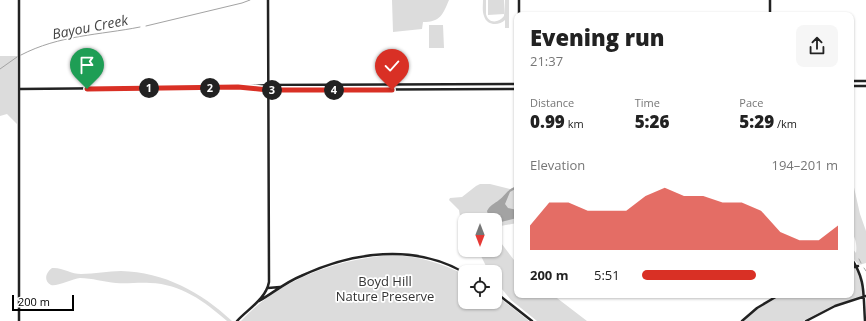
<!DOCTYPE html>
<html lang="en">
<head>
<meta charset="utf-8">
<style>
  body { margin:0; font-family:"Open Sans",sans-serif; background:#f6f6f6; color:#222; height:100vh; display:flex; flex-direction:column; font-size:15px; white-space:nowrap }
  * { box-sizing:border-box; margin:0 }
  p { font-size:13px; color:#767676 }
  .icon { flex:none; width:22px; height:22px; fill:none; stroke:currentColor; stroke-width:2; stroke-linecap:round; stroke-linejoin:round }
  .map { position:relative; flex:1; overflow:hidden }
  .drawer { position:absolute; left:514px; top:12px; width:340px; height:286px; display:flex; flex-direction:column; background:#fff; border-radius:8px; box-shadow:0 1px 3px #0004 }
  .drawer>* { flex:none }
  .needle { width:26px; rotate:180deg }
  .tools { position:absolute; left:458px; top:213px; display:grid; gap:8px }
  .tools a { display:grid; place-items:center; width:44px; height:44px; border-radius:8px; background:#fff; box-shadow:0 1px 3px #0004; font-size:20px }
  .scale { position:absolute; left:12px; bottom:10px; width:62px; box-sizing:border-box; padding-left:4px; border:2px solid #000; border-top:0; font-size:11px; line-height:14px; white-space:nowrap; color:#000; -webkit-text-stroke:3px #fff; paint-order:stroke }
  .pin { position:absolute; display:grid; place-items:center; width:34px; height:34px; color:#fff; margin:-41px -17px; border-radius:50% 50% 50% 0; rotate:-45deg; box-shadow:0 0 4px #0007 }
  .pin .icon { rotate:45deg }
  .km { position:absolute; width:20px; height:20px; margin:-10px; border-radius:50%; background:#222; color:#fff; font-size:11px; line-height:20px; text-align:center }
  .round { display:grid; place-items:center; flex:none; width:42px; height:42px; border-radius:8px; background:#f6f6f6 }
  .headline { display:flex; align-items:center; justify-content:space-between; height:68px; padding:0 16px }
  h1 { font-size:22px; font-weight:800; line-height:30px }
  .metrics { display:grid; grid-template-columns:repeat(3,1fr); gap:6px; height:68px; padding:4px 16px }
  .metrics div { display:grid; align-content:center }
  .metrics b { font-size:17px; font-weight:800 }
  .metrics small { font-size:11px; font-weight:400 }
  .metrics p { font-size:11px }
  .chart { height:112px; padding:8px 16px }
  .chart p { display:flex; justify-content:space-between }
  .chart svg { width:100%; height:72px; margin-top:4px; fill:#d93025; opacity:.7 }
  ul { padding:0 16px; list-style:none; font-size:13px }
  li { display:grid; grid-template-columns:64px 48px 1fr; align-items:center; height:30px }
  li i { height:10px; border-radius:5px; background:#d93025 }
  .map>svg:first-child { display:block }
  .green { fill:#dcdcdc }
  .water { fill:#a3a3a3 }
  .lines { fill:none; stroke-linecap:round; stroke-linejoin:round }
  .stream { stroke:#a3a3a3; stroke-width:1 }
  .secondary { stroke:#222; stroke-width:2.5 }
  .route-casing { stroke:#fff; stroke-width:8 }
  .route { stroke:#d93025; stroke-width:5 }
  .labels { text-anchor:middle; stroke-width:3.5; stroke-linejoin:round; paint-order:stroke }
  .park-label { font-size:13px; fill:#333; stroke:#fff }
  .water-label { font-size:14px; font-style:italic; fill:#444; stroke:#fff }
</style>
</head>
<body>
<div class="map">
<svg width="866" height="321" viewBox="0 0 866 321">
  <rect width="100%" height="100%" fill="#fff"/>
  <path class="green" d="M392 0H449C443 14 441 22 423 22L422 29 393 32Z
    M483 0H486C486 4 486 9 486 14 488 24 499 23 504 16L505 0H509V28H505V20C499 26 487 26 484 16 482 11 483 5 483 0Z
    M488 0H504V14L488 15Z
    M429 25H443L444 48H429Z
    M0 56H17V124L7 114 0 116Z
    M851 174 860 214 866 231V263L859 265 851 256V247L856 253C857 246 856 237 851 233Z
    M480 184H490L510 189 517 186V223L495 227V220H465V221L460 217 459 210 449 200 450 198 462 197 476 186Z
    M495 235 517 264V295H553L587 321H537L511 300 501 288 495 280V272H489L478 250H495Z
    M392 255C418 256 442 263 465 275V302H495V294L529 321H241C280 279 336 259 392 255Z
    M52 268C62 267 71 274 81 274 95 274 108 271 121 271 164 272 201 292 232 321H227C204 301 181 284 150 283 139 282 128 284 116 283 104 282 92 278 80 278 72 279 56 287 51 285 43 281 46 272 52 268Z
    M858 268C863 276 864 285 865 294L862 297 834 305 803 321H744L757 309 782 295H851V269Z"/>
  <path class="water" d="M517 186V188L510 192 505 204 508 208 517 210V218L497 223 493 217 489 218 487 211C490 205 494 204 499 200 507 194 506 190 517 186Z"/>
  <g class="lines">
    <path class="stream" d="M146 26 242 3 250 0
      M21 55C59 35 100 35 140 27
      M0 69 17 57
      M859 259 861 263
      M864 268 866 271"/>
    <path class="secondary" d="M19 0V321
      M519 0V15
      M770 15V0
      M851 81H866
      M851 86H866
      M248 88 268 90 517 89
      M19 89 238 87 268 85 517 84
      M851 258C866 280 863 294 865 321
      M851 268 858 266
      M268 288 280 287
      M495 292 532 321
      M259 301C273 293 286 282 301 276 352 252 414 243 465 273
      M237 321C248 309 266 299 269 282L268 0
      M742 321 757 308 779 295
      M806 321 835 306 866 296"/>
  </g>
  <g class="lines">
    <g class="route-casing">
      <path id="route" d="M87 89 238 87 268 90H392"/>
    </g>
    <use href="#route" class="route"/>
  </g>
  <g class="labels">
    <g class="park-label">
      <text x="385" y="286">Boyd Hill<tspan x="385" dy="15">Nature Preserve</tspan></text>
    </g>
    <g class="water-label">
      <text transform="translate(90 27) rotate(-11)" y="5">Bayou Creek</text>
    </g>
  </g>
</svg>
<div class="tools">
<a><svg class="needle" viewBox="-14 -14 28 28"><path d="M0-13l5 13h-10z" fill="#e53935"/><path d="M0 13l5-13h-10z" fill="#767676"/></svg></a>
<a><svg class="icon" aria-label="locate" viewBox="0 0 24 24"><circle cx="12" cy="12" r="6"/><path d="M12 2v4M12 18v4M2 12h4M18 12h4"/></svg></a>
</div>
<div class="scale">200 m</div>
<div class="pin" style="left:87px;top:89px;background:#1e9e55"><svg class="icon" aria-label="arrive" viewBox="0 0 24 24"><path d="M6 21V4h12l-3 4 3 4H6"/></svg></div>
<div class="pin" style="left:392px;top:90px;background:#d93025"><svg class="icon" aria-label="check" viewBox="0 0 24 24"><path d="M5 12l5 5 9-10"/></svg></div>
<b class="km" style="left:149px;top:88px">1</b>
<b class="km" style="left:210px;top:88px">2</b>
<b class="km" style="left:272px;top:90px">3</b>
<b class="km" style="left:334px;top:90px">4</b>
<section class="drawer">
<div class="headline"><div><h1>Evening run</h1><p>21:37</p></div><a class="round"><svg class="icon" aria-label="share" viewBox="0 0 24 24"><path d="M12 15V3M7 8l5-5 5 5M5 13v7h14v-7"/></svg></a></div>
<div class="metrics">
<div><p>Distance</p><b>0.99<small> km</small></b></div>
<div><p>Time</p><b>5:26</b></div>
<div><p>Pace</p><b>5:29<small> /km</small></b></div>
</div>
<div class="chart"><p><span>Elevation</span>194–201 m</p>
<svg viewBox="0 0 160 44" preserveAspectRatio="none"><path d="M0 44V29L10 15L20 15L30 20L40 20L50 20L60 11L70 6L80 11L90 11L100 15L110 15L120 20L130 33L140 38L150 38L160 29V44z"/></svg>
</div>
<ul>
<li><b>200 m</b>5:51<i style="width:58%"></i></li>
</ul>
</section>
</div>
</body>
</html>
